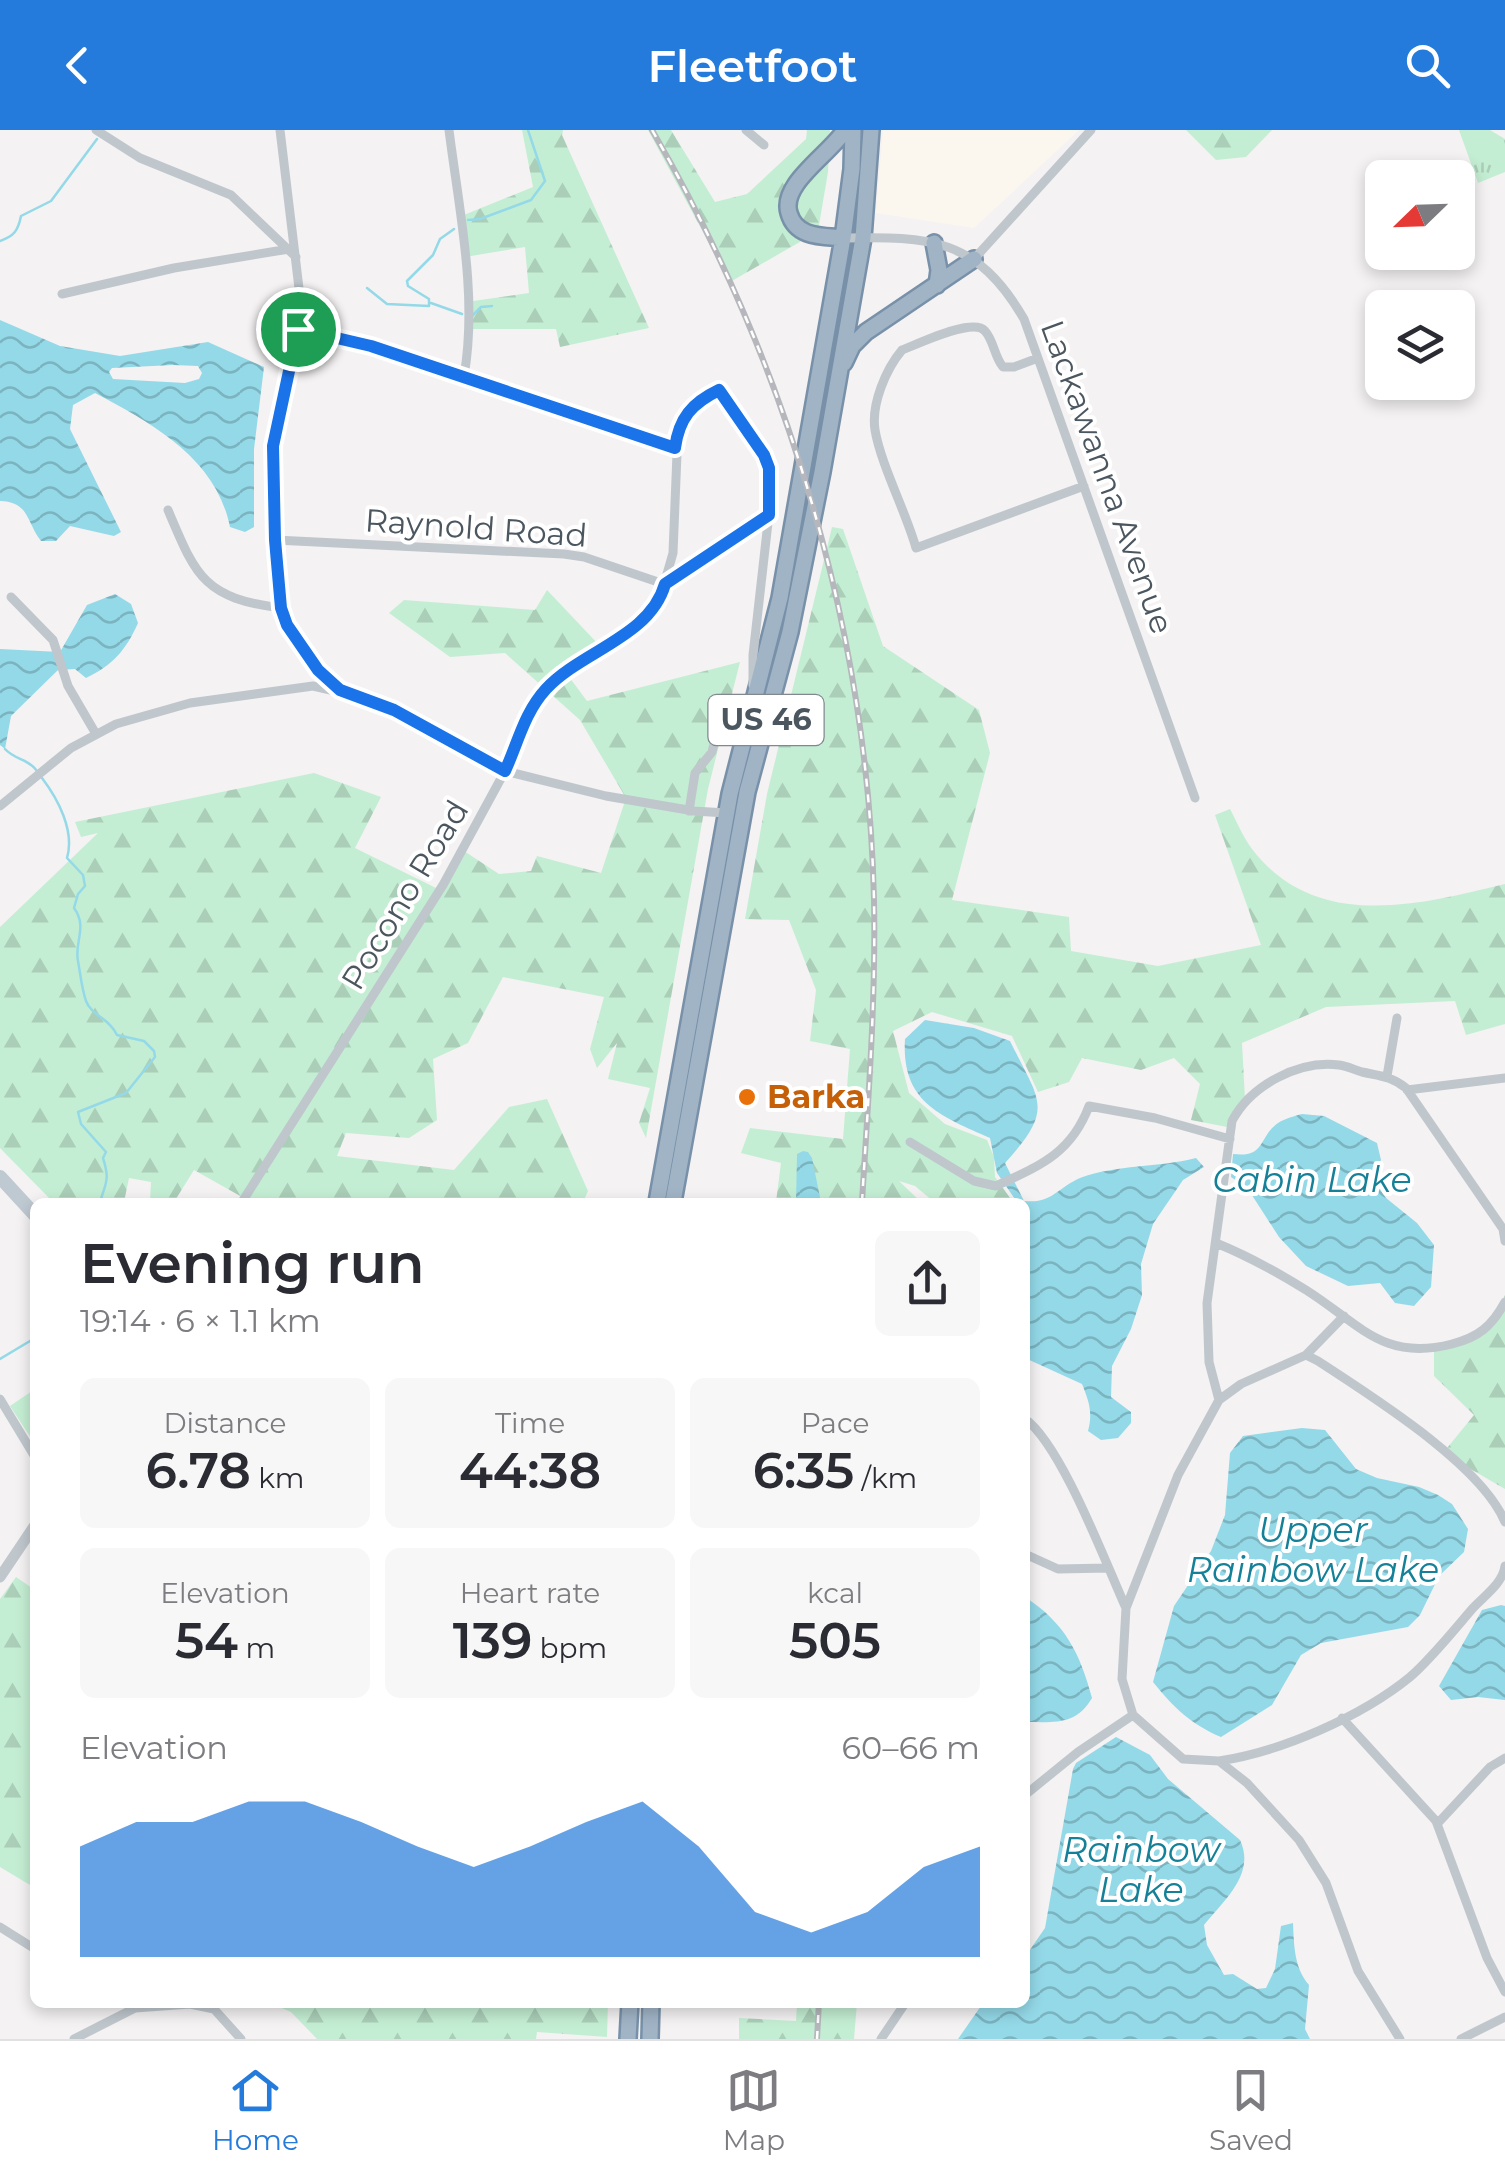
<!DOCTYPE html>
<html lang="en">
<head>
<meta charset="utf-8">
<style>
  body { margin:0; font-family:Montserrat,sans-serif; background:#f7f7f7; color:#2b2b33; height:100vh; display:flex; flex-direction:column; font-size:38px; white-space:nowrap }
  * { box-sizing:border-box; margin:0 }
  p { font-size:32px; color:#7c7c81 }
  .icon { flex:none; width:55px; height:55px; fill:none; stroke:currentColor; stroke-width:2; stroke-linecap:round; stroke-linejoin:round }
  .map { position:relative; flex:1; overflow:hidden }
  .panel { position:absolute; left:30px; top:1068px; width:1000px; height:810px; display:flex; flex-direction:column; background:#fff; border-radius:15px; box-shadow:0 5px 15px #0003 }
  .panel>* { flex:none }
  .needle { width:65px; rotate:247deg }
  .tools { position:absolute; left:1365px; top:30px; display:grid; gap:20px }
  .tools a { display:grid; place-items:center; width:110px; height:110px; border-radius:15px; background:#fff; box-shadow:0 5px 15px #0003; font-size:50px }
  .pin { position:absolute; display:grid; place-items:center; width:85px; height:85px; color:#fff; margin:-42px; border:5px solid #fff; border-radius:50%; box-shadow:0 2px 10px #0007 }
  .round { display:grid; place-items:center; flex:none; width:105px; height:105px; border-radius:15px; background:#f7f7f7 }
  .overview { display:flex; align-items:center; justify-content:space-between; height:170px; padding:0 50px }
  h1 { font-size:55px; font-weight:600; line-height:75px }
  .figures { display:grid; grid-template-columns:repeat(3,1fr); gap:15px; height:170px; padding:10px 50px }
  .figures div { display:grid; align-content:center; border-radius:15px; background:#f7f7f7; text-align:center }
  .figures b { font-size:50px; font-weight:600 }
  .figures small { font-size:28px; font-weight:400 }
  .figures p { font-size:28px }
  .chart { height:280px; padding:20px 50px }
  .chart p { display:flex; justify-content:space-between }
  .chart svg { width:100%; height:180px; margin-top:10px; fill:#257bdb; opacity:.7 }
  header { display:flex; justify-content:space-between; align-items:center; height:130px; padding:0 50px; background:#257bdb; color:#fff; font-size:45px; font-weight:600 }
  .menu { display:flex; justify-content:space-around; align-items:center; height:140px; border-top:2px solid #e1e1e2; background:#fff; font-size:28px; color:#7c7c81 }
  .menu a { display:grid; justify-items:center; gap:5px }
  .menu .active { color:#257bdb }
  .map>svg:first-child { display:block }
  .commercial { fill:#fcf7ee }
  .grass { fill:url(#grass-tufts) }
  .forest { fill:url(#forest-firs) }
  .water { fill:url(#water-waves); fill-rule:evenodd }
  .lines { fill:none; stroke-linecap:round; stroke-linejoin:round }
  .stream { stroke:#94d9e8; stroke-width:2.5 }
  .trunk-casing { stroke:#7891a9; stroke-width:20 }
  .minor { stroke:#bfc7cd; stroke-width:9 }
  .tertiary { stroke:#bfc7cd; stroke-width:11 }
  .secondary { stroke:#bfc9d2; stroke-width:14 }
  .trunk { stroke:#a0b4c6; stroke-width:15 }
  .rail-casing { stroke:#b5b7bc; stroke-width:6 }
  .rail { stroke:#fff; stroke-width:2.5; stroke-dasharray:8; stroke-linecap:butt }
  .route-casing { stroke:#fff; stroke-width:20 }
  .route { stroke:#1a73e8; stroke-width:12 }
  .food-dot { fill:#e8710a; stroke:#fff; stroke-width:4 }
  .labels { text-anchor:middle; stroke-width:8; stroke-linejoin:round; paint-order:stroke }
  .shield { fill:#fff; stroke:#81898f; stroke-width:2.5 }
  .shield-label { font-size:30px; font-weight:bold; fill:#4b565f }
  .street-label { font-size:32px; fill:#4b565f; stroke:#fff }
  .food-label { font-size:32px; font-weight:bold; fill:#c56008; stroke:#fff; text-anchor:start }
  .water-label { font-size:35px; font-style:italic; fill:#158198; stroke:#fff }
</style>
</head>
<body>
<header><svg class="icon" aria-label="back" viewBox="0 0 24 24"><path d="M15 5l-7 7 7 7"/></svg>Fleetfoot<svg class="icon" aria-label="search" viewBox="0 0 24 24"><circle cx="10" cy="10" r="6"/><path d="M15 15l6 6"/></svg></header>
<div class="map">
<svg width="1505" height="1909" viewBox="0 0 1505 1909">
  <defs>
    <pattern id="grass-tufts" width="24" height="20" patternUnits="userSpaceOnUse" patternTransform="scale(2.5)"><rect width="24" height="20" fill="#c4eed3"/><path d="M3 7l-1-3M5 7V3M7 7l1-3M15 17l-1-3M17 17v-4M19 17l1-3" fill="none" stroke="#aaceb8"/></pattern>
    <pattern id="forest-firs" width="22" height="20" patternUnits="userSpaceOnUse" patternTransform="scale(2.5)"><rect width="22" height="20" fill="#c4eed3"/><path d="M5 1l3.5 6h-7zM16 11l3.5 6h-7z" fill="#aaceb8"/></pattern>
    <pattern id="water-waves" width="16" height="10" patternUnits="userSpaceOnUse" patternTransform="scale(2.5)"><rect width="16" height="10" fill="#94d9e8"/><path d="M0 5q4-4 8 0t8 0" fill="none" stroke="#7bb3bf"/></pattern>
  </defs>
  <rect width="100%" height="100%" fill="#f4f2f2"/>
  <path class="commercial" d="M883 0H1079L974 98 876 83Z"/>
  <path class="grass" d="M1459 0H1490L1505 9V42L1478 53Z"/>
  <path class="forest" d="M522 0H563L562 5 649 198 560 217 556 199H468L466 172 529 163 525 117 465 127 459 87 533 57Z
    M648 0H671L715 72 747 64 806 9 807 0H830L828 42 817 107 812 105 730 152Z
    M1186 0H1272L1246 27 1216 30Z
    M832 397 843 399 883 516 979 580 990 623 952 770 1069 787 1071 821 1158 836 1261 815 1215 685 1230 679C1237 692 1243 707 1252 719 1316 802 1419 775 1505 754V894L1466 905 1455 871 1326 877 1242 913 1245 969 1227 997 1191 990 1200 954 1174 928 1141 940 1082 928 1069 952 1038 962 1012 906 932 882 893 901 909 963 945 994 987 1010 994 1027 995 1047 1013 1072H934L915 1056 899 1051 921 1072H776L781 1033 741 1023 750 998 843 1009 850 919 810 911 816 860 789 790 745 789 767 664Z
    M547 460 600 516 564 540 587 571 740 532 708 659 646 1008 639 993 650 958 608 949 617 913 597 938 590 919 604 867 503 847 468 913 433 929 437 990 409 1008 346 1003 337 1026 454 1040 509 977 547 969 588 1061 583 1072H239L242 1067 194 1040 174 1072H150L151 1052 129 1048 124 1072H53L0 1018V797L98 703 81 707 75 692 314 643 381 667 355 718 436 758 461 719 499 744 531 741 537 726 601 743 626 668 580 590 505 523 450 527 389 483 404 470 535 480Z
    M1505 1165V1359L1443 1323 1474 1285 1434 1246V1219L1492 1194Z
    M35 1259V1314L10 1276Z
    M16 1447 35 1460V1758L0 1737V1469Z
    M270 1873H608L607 1907 537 1902 536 1909H317L291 1882Z
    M797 1873H857L854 1909H739V1888L796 1891Z"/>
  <path class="water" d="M0 190 60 216 120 226 208 212 264 237 254 319V397L245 402 230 397C216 328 153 294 95 263L73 275 70 299 121 402 114 406 70 396 56 411H41C26 392 30 372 0 371ZM173 235 198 236 202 243 199 249 185 253 113 249 109 242 112 238Z
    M115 464 131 474 138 493C126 520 113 535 86 548L75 539 58 540 11 586 5 619 0 615V519L60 522 87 475Z
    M925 890 974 898 1010 911C1040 972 1055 978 1005 1033L1024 1071C1052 1074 1057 1058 1080 1048 1118 1034 1157 1038 1196 1028L1204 1037 1183 1050 1153 1094 1141 1134 1142 1165 1131 1199 1112 1236 1111 1267 1131 1282V1293L1118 1308 1101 1310 1088 1301C1093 1283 1089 1271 1082 1254L1025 1228V1072H1017L997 1043 990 1008C940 986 901 972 905 909Z
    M1302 984 1324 986 1377 1013 1381 1030 1373 1047 1386 1068 1417 1093 1434 1115 1431 1157 1414 1176 1395 1173 1380 1153 1348 1156 1306 1136 1279 1107 1248 1059 1231 1047 1233 1024C1266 1028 1258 1007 1278 993 1284 989 1294 986 1302 984Z
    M803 1021 808 1022 812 1028 821 1072H796L797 1024Z
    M1302 1298 1325 1300 1356 1339 1377 1348 1419 1357 1438 1365 1452 1374 1468 1399 1464 1422 1439 1446 1420 1485 1408 1497 1321 1513 1301 1525 1272 1575 1221 1607C1192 1595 1173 1577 1153 1552L1174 1476 1211 1421 1225 1385 1230 1323 1243 1306Z
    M1025 1467C1065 1493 1080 1523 1092 1568 1076 1596 1053 1592 1025 1592Z
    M1501 1475 1505 1476V1570L1478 1567 1451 1570 1439 1556 1482 1480Z
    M1116 1607 1150 1625 1168 1649 1240 1710C1256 1744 1224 1770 1204 1795L1207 1815 1224 1845 1233 1844 1257 1859 1266 1858 1275 1839 1281 1796 1293 1793C1294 1815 1294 1838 1309 1855L1305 1899 1310 1909H958L983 1873 1025 1872V1827L1045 1798 1073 1639 1076 1633Z"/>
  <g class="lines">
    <path class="stream" d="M468 90 480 89 531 70 545 51 528 0
      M0 111C14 106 18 101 21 86L51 71 97 9
      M367 158 387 174 429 176V169L408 156 407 151 433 125 440 109 454 99
      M431 173 462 184
      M473 185 481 177 492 176
      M5 619C15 630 29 629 37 641
      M42 648C58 669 75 701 67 728L83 745 85 756 78 764 74 778C88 797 74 812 78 831 80 842 82 860 86 871 91 885 110 889 117 905L144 911 154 921 155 927 126 963 78 982 81 994 106 1022 103 1028C110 1050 106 1052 100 1072
      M0 1229 35 1208"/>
    <g class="trunk-casing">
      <path id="trunk" d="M843 108C822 106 796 108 789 83 780 54 830 24 845 0
        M934 113 939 140 937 155
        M844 233 852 216 866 202 974 129
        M657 1072 730 664 780 468 843 108 852 39 853 0
        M673 1072 747 662 790 502 822 342 863 108 871 0
        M628 1909 630 1872
        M650 1909 651 1872"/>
    </g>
    <path class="minor" d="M96 0 140 28 231 65 296 127
      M280 0 301 175 273 316 279 464 287 495 296 512 318 540 337 558
      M449 0C459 80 478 166 464 246
      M746 0 764 15
      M843 108C930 106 977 108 1024 189L1195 668
      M974 129 1091 0
      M62 164 174 138 289 119
      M298 199 371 215 675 318
      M1038 228 1014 237H1003C994 226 994 211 985 201 973 187 918 214 902 220 886 239 871 274 875 300 881 335 906 382 916 418L1084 356
      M168 380C196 446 203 468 281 478
      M275 410 564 424 584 427 664 454 769 385
      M11 467 53 510 68 556 96 604
      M0 676 71 618 116 594 190 573 313 556 370 569 505 641 606 666 694 681 726 683
      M689 681 695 643 712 622 716 606 729 595 748 589
      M1387 946 1397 888
      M1407 960 1505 948
      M910 1012 974 1051 996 1056C1039 1036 1071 1024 1089 976L1155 988 1230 1009
      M242 1072 443 755 505 641 524 590 545 560 645 488 659 472 673 423 678 299 692 277 719 260 738 283 769 338 771 366 753 525V555
      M1216 1113C1248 1126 1277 1142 1306 1160 1360 1194 1383 1232 1452 1214 1479 1207 1492 1196 1505 1172
      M1306 1225 1344 1186
      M0 1269 35 1327
      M1219 1270 1209 1232 1207 1173 1232 991C1251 955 1299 930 1339 935 1347 936 1355 940 1362 942 1380 946 1391 946 1406 958L1503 1099 1505 1111
      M1025 1289C1061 1314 1106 1434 1126 1478
      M1025 1424 1058 1439 1108 1438
      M1133 1585 1122 1549 1126 1478 1178 1345 1219 1270 1241 1254 1306 1225 1318 1231C1371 1266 1481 1334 1505 1392
      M1133 1585 1183 1629 1219 1631 1247 1653 1299 1710 1326 1753 1358 1841 1400 1909
      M1342 1588 1436 1691 1487 1828 1505 1862
      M1219 1631C1280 1622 1361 1587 1410 1547 1431 1529 1454 1500 1473 1478 1484 1466 1503 1453 1505 1436
      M1025 1665 1078 1622 1133 1585
      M1438 1693 1490 1637 1505 1628
      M0 1797 35 1819
      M74 1909 135 1878 190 1874 214 1879 241 1909
      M881 1909 906 1872
      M1461 1909 1505 1887"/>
    <path class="tertiary" d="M0 1447 35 1395"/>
    <path class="secondary" d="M0 1047 35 1085"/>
    <use href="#trunk" class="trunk"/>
    <g class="rail-casing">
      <path id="rail" d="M652 0C787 233 868 501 874 770 876 871 868 972 862 1072
        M817 1909 819 1872"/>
    </g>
    <use href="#rail" class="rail"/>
  </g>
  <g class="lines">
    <g class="route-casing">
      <path id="route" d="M298 199 371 216 675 318C679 288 692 273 719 260L764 325 769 338V385L665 454C650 507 581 521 546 559 524 583 518 613 505 641L394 580 340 560 318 540 287 495 281 478 275 410 273 316Z"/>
    </g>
    <use href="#route" class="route"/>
  </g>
  <circle class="food-dot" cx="747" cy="967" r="10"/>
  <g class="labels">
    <rect class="shield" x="708.5" y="565" width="115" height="50" rx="8"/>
    <g class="shield-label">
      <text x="766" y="600">US 46</text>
    </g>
    <g class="street-label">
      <text transform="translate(1107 347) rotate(70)" y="11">Lackawanna Avenue</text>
      <text transform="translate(476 398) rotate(4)" y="11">Raynold Road</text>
      <text transform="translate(405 765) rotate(-59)" y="11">Pocono Road</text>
    </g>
    <g class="food-label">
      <text x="767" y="978">Barka</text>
    </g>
    <g class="water-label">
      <text x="1312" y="1062">Cabin Lake</text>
      <text x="1313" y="1412">Upper<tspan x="1313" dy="40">Rainbow Lake</tspan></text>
      <text x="1141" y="1732">Rainbow<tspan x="1141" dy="40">Lake</tspan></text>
    </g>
  </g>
</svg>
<div class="tools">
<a><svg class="needle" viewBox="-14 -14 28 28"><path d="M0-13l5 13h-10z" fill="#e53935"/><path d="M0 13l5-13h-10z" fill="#7c7c81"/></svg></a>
<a><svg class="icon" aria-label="layers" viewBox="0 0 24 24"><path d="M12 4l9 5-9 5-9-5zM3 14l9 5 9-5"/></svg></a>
</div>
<div class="pin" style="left:298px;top:199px;background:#1e9e55"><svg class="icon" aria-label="arrive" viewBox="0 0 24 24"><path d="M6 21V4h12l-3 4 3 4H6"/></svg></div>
<section class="panel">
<div class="overview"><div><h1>Evening run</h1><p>19:14 · 6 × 1.1 km</p></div><a class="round"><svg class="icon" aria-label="share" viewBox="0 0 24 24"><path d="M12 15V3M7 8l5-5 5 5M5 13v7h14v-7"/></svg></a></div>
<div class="figures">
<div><p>Distance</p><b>6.78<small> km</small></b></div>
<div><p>Time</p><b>44:38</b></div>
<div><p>Pace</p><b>6:35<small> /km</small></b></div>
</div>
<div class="figures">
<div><p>Elevation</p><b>54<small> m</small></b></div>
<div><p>Heart rate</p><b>139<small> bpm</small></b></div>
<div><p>kcal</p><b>505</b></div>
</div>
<div class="chart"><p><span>Elevation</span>60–66 m</p>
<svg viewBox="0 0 160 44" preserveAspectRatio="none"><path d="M0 44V17L10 11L20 11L30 6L40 6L50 11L60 17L70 22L80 17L90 11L100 6L110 17L120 33L130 38L140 33L150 22L160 17V44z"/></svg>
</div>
</section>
</div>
<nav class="menu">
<a class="active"><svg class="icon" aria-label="home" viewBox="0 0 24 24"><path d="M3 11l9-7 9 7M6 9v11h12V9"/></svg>Home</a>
<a><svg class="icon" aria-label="map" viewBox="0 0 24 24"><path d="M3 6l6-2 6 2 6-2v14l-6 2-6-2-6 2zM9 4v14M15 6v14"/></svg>Map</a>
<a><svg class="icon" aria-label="saved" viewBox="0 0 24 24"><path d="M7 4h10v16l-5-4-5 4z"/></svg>Saved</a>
</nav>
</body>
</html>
